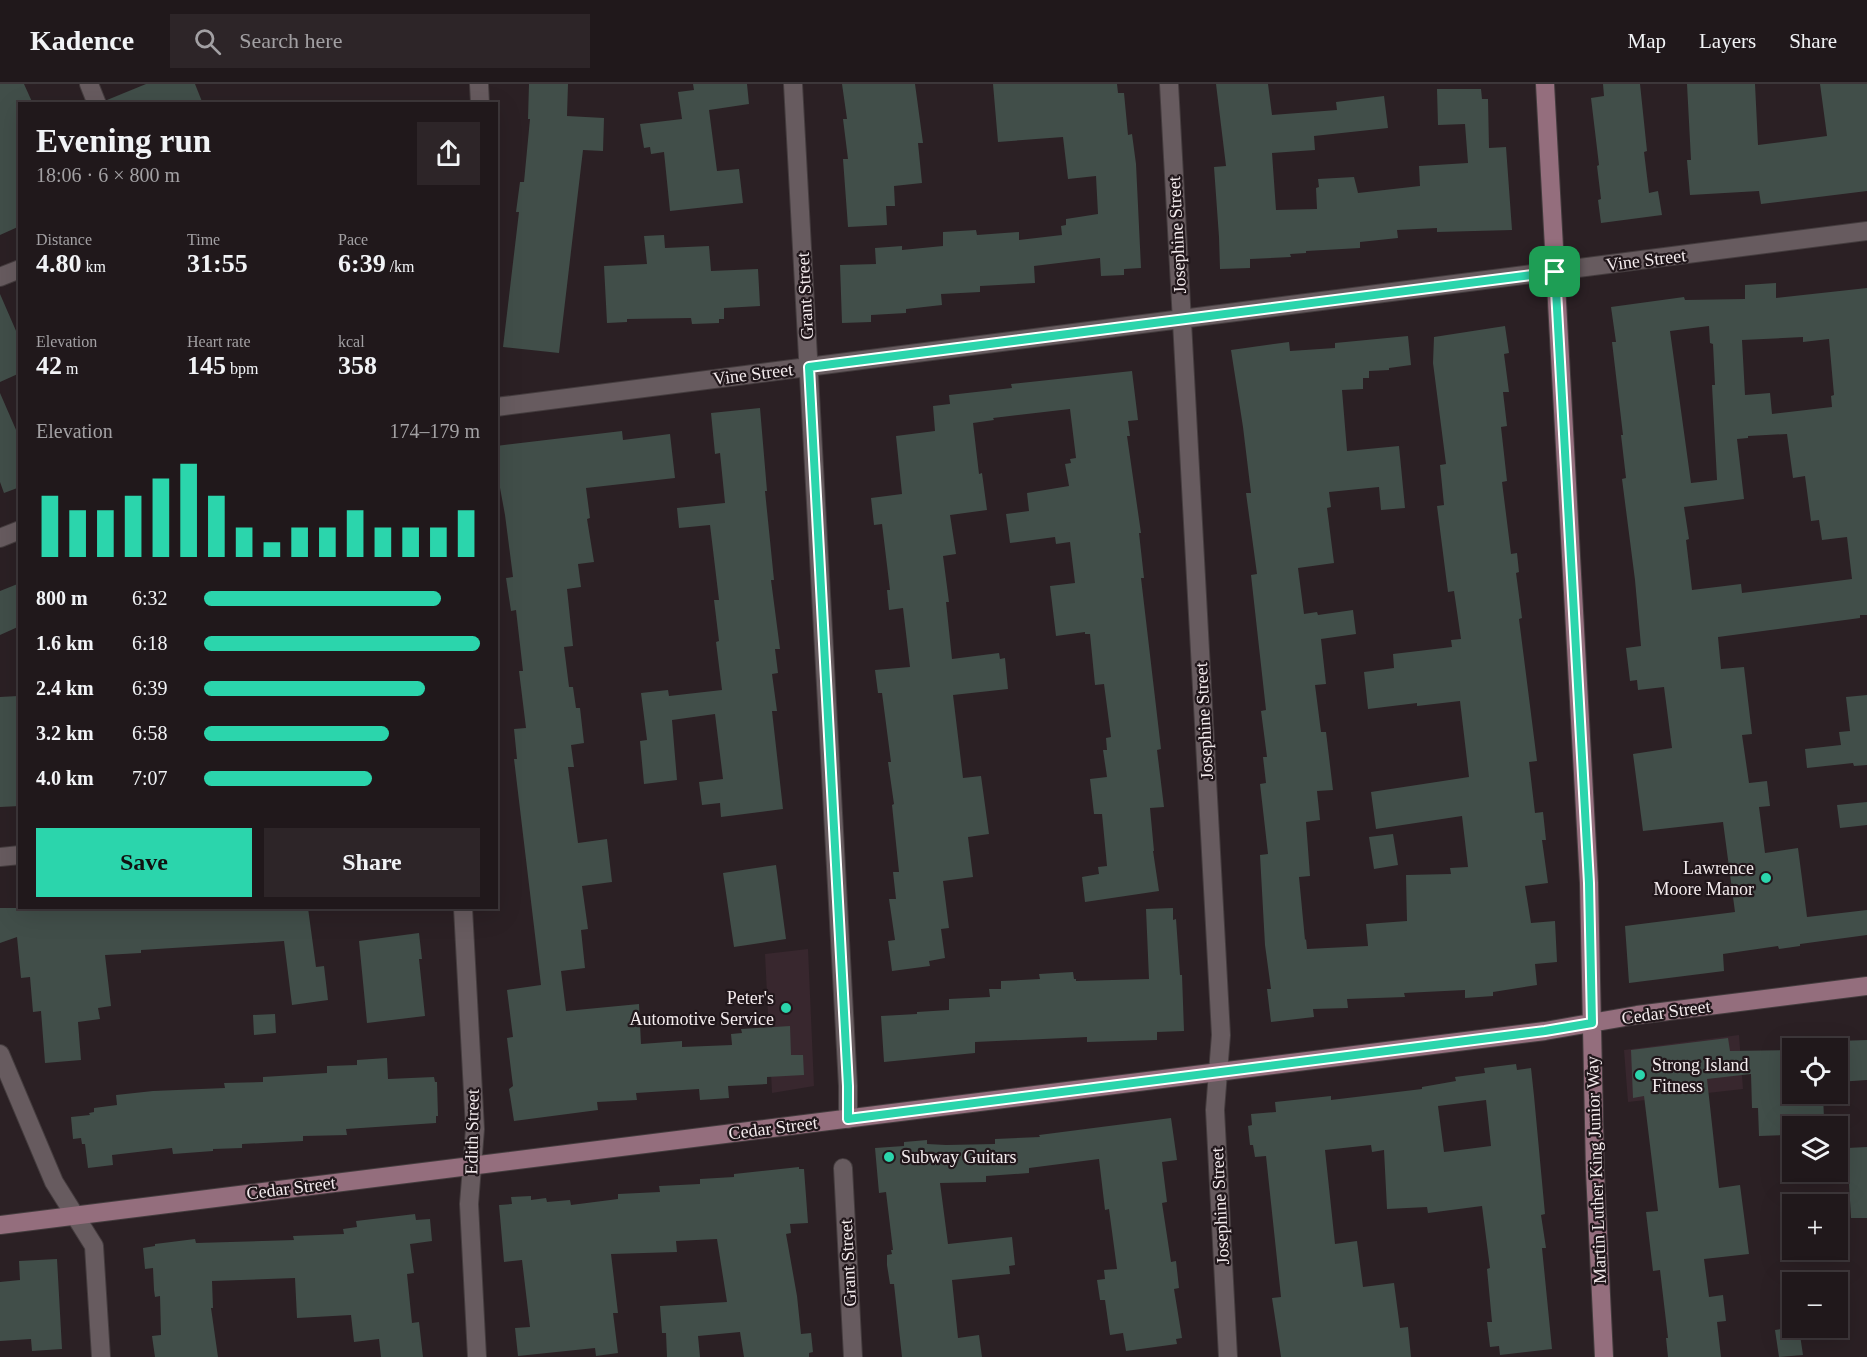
<!DOCTYPE html>
<html lang="en">
<head>
<meta charset="utf-8">
<style>
  body { margin:0; font-family:Georgia,serif; background:#2d2528; color:#f1f3f6; height:100vh; display:flex; flex-direction:column; font-size:22px; white-space:nowrap }
  * { box-sizing:border-box; margin:0 }
  p { font-size:20px; color:#a2a0a3 }
  .icon { flex:none; width:33px; height:33px; fill:none; stroke:currentColor; stroke-width:2; stroke-linecap:round; stroke-linejoin:round }
  .map { position:relative; flex:1; overflow:hidden }
  .drawer { position:absolute; left:18px; top:18px; width:480px; height:807px; display:flex; flex-direction:column; background:#20181b; border-radius:0px; box-shadow:0 6px 24px #0002,0 0 0 2px #3d373a }
  .drawer>* { flex:none }
  .controls { position:absolute; left:1782px; top:954px; display:grid; gap:12px }
  .controls a { display:grid; place-items:center; width:66px; height:66px; border-radius:0px; background:#20181b; box-shadow:0 6px 24px #0002,0 0 0 2px #3d373a; font-size:30px }
  .pin { position:absolute; display:grid; place-items:center; width:51px; height:51px; color:#fff; margin:-26px; border-radius:12px; box-shadow:0 3px 9px #0006 }
  .round { display:grid; place-items:center; flex:none; width:63px; height:63px; border-radius:0px; background:#2d2528 }
  .overview { display:flex; align-items:center; justify-content:space-between; height:102px; padding:0 18px }
  h1 { font-size:33px; font-weight:800; line-height:45px }
  .stats { display:grid; grid-template-columns:repeat(3,1fr); gap:9px; height:102px; padding:6px 18px }
  .stats div { display:grid; align-content:center }
  .stats b { font-size:26px; font-weight:800 }
  .stats small { font-size:16px; font-weight:400 }
  .stats p { font-size:16px }
  .chart { height:168px; padding:12px 18px }
  .chart p { display:flex; justify-content:space-between }
  .chart svg { width:100%; height:108px; margin-top:6px; stroke:#2bd5ac; stroke-width:6 }
  .cta { display:flex; gap:12px; margin-top:auto; padding:12px 18px }
  .cta a { flex:1; height:69px; border-radius:0px; background:#2bd5ac; color:#111; font-size:24px; font-weight:800; line-height:69px; text-align:center }
  .cta a+a { background:#2d2528; color:#f1f3f6 }
  ul { padding:0 18px; list-style:none; font-size:20px }
  li { display:grid; grid-template-columns:96px 72px 1fr; align-items:center; height:45px }
  li i { height:15px; border-radius:8px; background:#2bd5ac }
  header { display:flex; align-items:center; gap:36px; box-sizing:border-box; height:84px; padding:0 30px; background:#20181b; border-bottom:2px solid #3d373a }
  header strong { font-size:28px }
  nav { display:flex; gap:33px; margin-inline-start:auto; font-size:21px }
  .search { width:420px; height:54px; background:#2d2528; display:flex; align-items:center; gap:15px; box-sizing:border-box; padding:0 21px; border-radius:0px; color:#a2a0a3; font-size:22px }
  .map>svg:first-child { display:block }
  .built { fill:#38272e }
  .building { fill:#414e49; fill-rule:evenodd }
  .lines { fill:none; stroke-linecap:round; stroke-linejoin:round }
  .street-casing { stroke:#443c3e; stroke-width:20 }
  .secondary-casing { stroke:#443c3e; stroke-width:20 }
  .street { stroke:#675b5f; stroke-width:18 }
  .secondary { stroke:#946e7d; stroke-width:18 }
  .route-casing { stroke:#fff; stroke-width:12 }
  .route { stroke:#2bd5ac; stroke-width:8 }
  .poi-dot { fill:#2bd5ac; stroke:#21171b; stroke-width:2 }
  .labels { text-anchor:middle; stroke-width:4.5; stroke-linejoin:round; paint-order:stroke }
  .street-label { font-size:18px; fill:#f3ebed; stroke:#21171b }
  .poi-label { font-size:18px; fill:#f3ebed; stroke:#21171b; text-anchor:end }
</style>
</head>
<body>
<header>
<strong>Kadence</strong>
<div class="search"><svg class="icon" aria-label="search" viewBox="0 0 24 24"><circle cx="10" cy="10" r="6"/><path d="M15 15l6 6"/></svg>Search here</div>
<nav><a>Map</a><a>Layers</a><a>Share</a></nav>
</header>
<div class="map">
<svg width="1867" height="1273" viewBox="0 0 1867 1273">
  <rect width="100%" height="100%" fill="#2b2024"/>
  <path class="built" d="M808 865 814 1002 772 1009 765 870Z
    M1739 951 1743 1005 1628 1018 1624 966Z"/>
  <path class="building" d="M0 0H24L33 20H20V142L0 151Z
    M146 0H195L203 20H108L107 16Z
    M529 0H568L567 32 604 34 603 67 583 66 559 269 503 263 519 128H516L520 98H524L530 35H528Z
    M693 0H747L749 20 709 26 717 87 739 85 743 119 670 127 664 68 651 70 650 63 644 64 640 40 682 35 678 8 694 6Z
    M842 0H915L923 59H918L922 99 894 102 895 122H886L887 141 848 143 843 75H848L843 35H847Z
    M993 0H1117L1118 9H1124L1128 51 1132 50 1136 80 1141 184 1124 185V191L1101 192 1100 174 1034 182 1035 199 980 202V208L941 210 942 221 906 225V229L871 231V238L842 239 840 181 876 180 875 164 902 162V166L943 162V148L976 146 977 151 1019 148V156L1062 151 1061 142 1066 141V135L1098 130 1096 92 1068 95 1063 53 998 58Z
    M1216 0H1268L1272 31 1337 26 1336 18 1384 12 1388 44 1314 52 1315 66 1272 69 1276 126 1317 125 1316 104 1319 103 1318 95 1354 93 1358 109 1420 102 1419 82 1468 79 1465 40 1438 41 1437 5H1481L1482 15H1488L1489 64 1506 63 1512 146 1437 148V144L1397 146 1398 154 1360 158V164L1306 167V169L1290 170 1291 173 1250 175V184L1220 185 1219 153 1214 83 1226 82Z
    M1603 0H1640L1647 67 1644 68 1649 109 1658 107 1662 131 1601 139 1598 116 1601 115 1597 82 1599 81 1591 14 1604 12Z
    M1687 0H1755L1758 61 1827 52 1820 0H1867V107L1761 120 1759 107 1690 111 1687 76H1691Z
    M664 151 665 164 709 162 711 187 758 185 760 222 724 224V235H719V239L692 240 691 234 627 235V238L607 239 604 182 647 180 644 152Z
    M1776 199V214L1867 204V531H1860V534L1718 553 1721 585 1744 583 1752 650 1742 651 1749 699 1767 697 1770 722 1759 723 1765 769 1798 764 1807 833 1867 826V851L1800 860V862L1779 865 1778 862 1723 870 1724 887 1629 899 1625 842 1735 828 1723 738 1643 747 1633 670 1672 664 1664 603 1638 606 1637 596 1630 597 1626 564 1641 562 1635 496 1622 395 1626 394 1621 351H1623L1612 258H1616L1611 223 1684 213 1685 216 1745 215V201ZM1709 242 1710 259 1713 260 1715 301H1712L1717 396 1691 399 1670 247ZM1803 253V258L1829 255 1834 311 1831 312 1832 323 1772 330 1770 309 1745 311 1742 256ZM1787 350 1793 394 1805 392 1811 437 1819 436 1822 456 1847 453 1852 495 1742 509 1741 500 1692 506 1686 456 1689 455 1684 423 1744 415 1737 355 1748 354V352Z
    M0 210 20 256V289L0 298Z
    M1505 242 1509 269 1504 270 1509 308H1503L1507 342 1501 343 1507 397 1502 398 1511 470 1517 469 1519 488 1516 489 1522 534 1519 535 1537 677 1529 678 1535 729 1543 728 1546 756H1542L1548 799 1525 802 1531 839 1555 837 1557 878 1535 880 1537 901 1493 908V912L1465 914V906L1404 909 1405 913 1347 915 1348 924 1313 925 1314 933 1271 938 1267 905H1271L1265 861 1260 771 1268 770 1260 700 1266 699 1263 673H1267L1261 627 1266 626 1251 491 1257 490 1246 409H1251L1243 343 1231 266 1289 258 1290 267 1335 264V259L1408 252 1411 281 1389 284V286L1369 287V294H1363V305L1342 306 1347 367 1399 362 1405 424 1381 426 1379 403 1329 408 1331 423 1327 424 1334 479 1298 484 1304 530 1317 528 1318 531 1353 526 1356 550 1321 555 1326 600 1315 601 1321 648H1326L1333 706 1317 707 1320 736 1306 738 1310 792 1299 793 1305 856 1306 855 1307 865 1368 862 1366 840 1407 837 1406 791 1451 790 1450 784 1468 783 1462 732 1376 745 1371 708 1469 693 1460 617 1417 622V619L1368 625 1364 588 1394 584 1393 570 1452 563 1451 556 1461 555 1454 507 1448 508 1437 422 1444 421 1440 381 1446 380 1433 279 1434 253Z
    M1132 287 1138 336 1128 337 1130 352H1127L1141 449H1139L1144 494H1141L1161 665 1157 666 1164 723 1150 724 1154 767H1153L1159 807 1085 818 1082 793 1099 790 1098 783 1107 782 1102 730H1094L1090 695 1107 693 1103 666H1107L1106 654 1111 653 1104 600 1095 601 1090 550H1085V548L1056 552 1050 502 1075 499 1070 458 1056 460 1055 453 1010 459 1006 430 1029 427 1027 409 1069 402 1065 380 1071 379 1070 375 1076 374 1070 325 993 334 994 336 973 339 979 390 982 389 987 426 950 431 956 470 943 472 949 518H946L952 575 999 569 1000 575 1005 574 1008 605 953 611 963 694 981 692 989 750 968 753 973 793 943 797 949 844 941 845 945 874 929 877 930 882 892 887 888 857 895 856 889 815H896L893 788H899L892 721 894 720 888 678H891L882 609H878L875 586 910 583 903 524 889 526 887 506H890L882 440 874 441 871 414 902 410 896 352 935 347 933 322 950 320 949 311 1012 304 1011 300Z
    M0 309 20 355V403L4 409 0 398Z
    M760 324 767 407H765L774 496H771L780 565H775L778 589 772 590 777 627H772L783 725 721 733 720 719 702 721 699 698 723 695 715 630 672 636 677 696 644 700 640 657 647 656 641 609 668 606 669 612 722 606 716 558 719 557 714 516H719L710 441 679 444 677 424 725 419 720 369 715 370 711 329Z
    M622 347 623 356 670 350 675 394 586 404 590 434 587 435 594 478 578 480 581 503 567 505 573 562 564 563 569 603H573L576 624H580L584 659 571 661 574 683H568L578 759 607 755 612 798 582 802 588 845 581 846 585 884 561 887 566 927 639 920 641 960 682 957V963L732 961 731 950 742 949 741 945 790 942 791 971H803L804 991 767 993V1000L728 1002 729 1014 700 1016 699 1005 636 1009 637 1016 597 1018 598 1026 514 1037 509 1005 513 1002 507 954 513 953 507 906 541 901 514 675H517L514 645 526 644 519 587H523L516 526 511 527 506 494 513 493 505 431 496 382V362Z
    M20 499V542L0 551V507Z
    M1867 611V681L1854 682 1853 679 1807 684 1805 665 1841 661 1839 648 1850 647 1846 613Z
    M18 612 20 722 0 723V613Z
    M1867 718V741L1840 744 1837 721Z
    M1393 750 1398 781 1374 785 1369 753Z
    M776 781 786 855 734 863 723 789Z
    M0 824H308L316 883 324 882 328 916 292 921 284 857 141 866V869L105 871 111 922 98 924 100 935 78 938 81 976 45 979 41 927 33 928 30 893 21 894 17 853 0 859Z
    M1173 824V836L1176 835 1180 891H1182L1184 947 1157 948V956L1087 958V953L975 958V969L884 978 881 932 917 930V928L949 926V915L990 913 989 905H1001V897L1040 895 1039 890 1073 888 1074 895H1076V897L1149 895 1146 825Z
    M419 849 422 875H419L425 932 367 939 359 857Z
    M275 930 276 949 254 951 253 931Z
    M1728 954 1730 967 1792 966V1010H1823L1824 1035 1786 1038V1051L1759 1052 1758 1024H1752L1751 990 1707 995 1719 1104 1740 1101 1749 1170 1704 1175 1709 1213 1723 1211 1726 1237 1717 1238 1721 1273H1668L1666 1254H1668L1660 1186 1653 1187 1646 1128 1658 1127 1644 1012 1633 1014 1631 966Z
    M1867 956V996L1838 998V957Z
    M387 974 388 995 434 993 435 998H437L438 1032H436V1039L346 1045 347 1051 303 1052V1057L242 1060V1064L213 1065V1067L173 1070 172 1064 112 1071 113 1081 88 1084 85 1060H82L81 1054 73 1055 71 1033 90 1031 89 1029 94 1028V1024L117 1021 116 1011 153 1007 225 1004 224 999 263 998V993L327 989V982L357 981V976Z
    M1516 980 1517 986 1531 984 1534 1012 1545 1130 1541 1131 1546 1164H1542L1552 1265 1500 1271 1499 1262 1490 1263 1487 1238H1492L1487 1185 1490 1184 1482 1122 1428 1129 1427 1123 1387 1125 1384 1066 1372 1068 1371 1061 1325 1066 1335 1160 1357 1157 1363 1203 1394 1199 1400 1244 1408 1243 1411 1273H1281L1272 1214 1281 1213 1266 1072 1255 1073 1253 1061H1250L1248 1042 1252 1041 1251 1030 1276 1028 1275 1018 1331 1012V1016L1422 1005V1003L1456 997 1455 993 1485 989 1484 984ZM1486 1016 1491 1062 1444 1068 1438 1022Z
    M1171 1034 1177 1076 1162 1078 1167 1118 1162 1119 1171 1178 1176 1177 1179 1204 1174 1205 1182 1254 1176 1255 1177 1260 1126 1267 1123 1249 1110 1251 1105 1216H1100L1097 1196 1105 1195 1104 1186 1117 1185 1109 1125 1105 1126 1099 1075 1029 1084V1089L986 1092V1098L940 1099 948 1160 1012 1153 1015 1181 1009 1182 1010 1190 952 1196 958 1254 979 1251 982 1273H902L894 1200H890L887 1181V1171L892 1170 891 1166H893L886 1108 879 1109 875 1064 904 1062V1058L927 1056V1060L946 1061 995 1060V1055L1040 1053 1039 1051Z
    M1867 1063V1134H1851L1847 1064Z
    M799 1083V1085H804L808 1139 790 1140 791 1149 786 1150 797 1212 801 1250 811 1249 813 1268 809 1269V1273H744L740 1248 698 1252 700 1273H667L666 1249H662L660 1222 727 1218 717 1155 676 1157 677 1168 611 1170 618 1229H613L618 1269 596 1272 595 1264 518 1272 515 1244 530 1243 522 1176 504 1178 499 1121 512 1120 511 1113 531 1112V1116L546 1114 547 1118 570 1116 571 1121 618 1115V1110L660 1108 659 1102 700 1100V1095L734 1093V1090Z
    M415 1130 416 1136 430 1135 432 1157 410 1160 414 1189 407 1190 412 1239 419 1238 423 1273H381L379 1255 354 1258 351 1231 297 1234 295 1194 212 1197 213 1224H211L218 1273H155L152 1252 161 1251 160 1212 155 1213 154 1206 153 1184 145 1185 143 1164 155 1162V1160L195 1155 196 1159 294 1156 293 1152 344 1150 343 1145 357 1143 356 1137Z
    M57 1175 62 1265 32 1267 31 1255 0 1257V1198L20 1196 19 1177Z
    M1788 1244H1799L1803 1271 1779 1273 1775 1246Z"/>
  <g class="lines">
    <g class="street-casing">
      <path id="street" d="M89 0 97 20
        M479 0 480 20
        M793 0 848 1002V1035
        M1169 0 1221 951 1215 1026 1228 1273
        M0 193 20 185
        M496 323 1867 147
        M0 454 20 446
        M0 773 20 771
        M463 824 475 1045 469 1120 477 1273
        M0 970 54 1098 94 1162 101 1273
        M843 1084 853 1273"/>
    </g>
    <g class="secondary-casing">
      <path id="secondary" d="M1545 0 1589 799 1595 1087 1604 1273
        M0 1141 1545 947 1637 931 1867 902"/>
    </g>
    <use href="#street" class="street"/>
    <use href="#secondary" class="secondary"/>
  </g>
  <g class="lines">
    <g class="route-casing">
      <path id="route" d="M1555 188 1589 799 1592 939 1545 947 848 1035V1002L809 283Z"/>
    </g>
    <use href="#route" class="route"/>
  </g>
  <g class="poi-dot">
    <circle cx="1766" cy="794" r="6"/>
    <circle cx="786" cy="924" r="6"/>
    <circle cx="1640" cy="991" r="6"/>
    <circle cx="889" cy="1073" r="6"/>
  </g>
  <g class="labels">
    <g class="street-label">
      <text transform="translate(1177 151) rotate(-93)" y="6">Josephine Street</text>
      <text transform="translate(1646 176) rotate(-7)" y="6">Vine Street</text>
      <text transform="translate(805 212) rotate(-93)" y="6">Grant Street</text>
      <text transform="translate(753 290) rotate(-7)" y="6">Vine Street</text>
      <text transform="translate(1204 637) rotate(-93)" y="6">Josephine Street</text>
      <text transform="translate(1666 928) rotate(-8)" y="6">Cedar Street</text>
      <text transform="translate(773 1044) rotate(-7)" y="6">Cedar Street</text>
      <text transform="translate(472 1048) rotate(-89)" y="6">Edith Street</text>
      <text transform="translate(1596 1086) rotate(-92)" y="6">Martin Luther King Junior Way</text>
      <text transform="translate(291 1104) rotate(-7)" y="6">Cedar Street</text>
      <text transform="translate(1220 1122) rotate(-93)" y="6">Josephine Street</text>
      <text transform="translate(848 1179) rotate(-93)" y="6">Grant Street</text>
    </g>
    <g class="poi-label">
      <text x="1754" y="790">Lawrence<tspan x="1754" dy="21">Moore Manor</tspan></text>
      <text x="774" y="920">Peter's<tspan x="774" dy="21">Automotive Service</tspan></text>
      <text x="1652" y="987" text-anchor="start">Strong Island<tspan x="1652" dy="21">Fitness</tspan></text>
      <text x="901" y="1079" text-anchor="start">Subway Guitars</text>
    </g>
  </g>
</svg>
<div class="controls">
<a><svg class="icon" aria-label="locate" viewBox="0 0 24 24"><circle cx="12" cy="12" r="6"/><path d="M12 2v4M12 18v4M2 12h4M18 12h4"/></svg></a>
<a><svg class="icon" aria-label="layers" viewBox="0 0 24 24"><path d="M12 4l9 5-9 5-9-5zM3 14l9 5 9-5"/></svg></a>
<a>+</a>
<a>−</a>
</div>
<div class="pin" style="left:1555px;top:188px;background:#1e9e55"><svg class="icon" aria-label="arrive" viewBox="0 0 24 24"><path d="M6 21V4h12l-3 4 3 4H6"/></svg></div>
<section class="drawer">
<div class="overview"><div><h1>Evening run</h1><p>18:06 · 6 × 800 m</p></div><a class="round"><svg class="icon" aria-label="share" viewBox="0 0 24 24"><path d="M12 15V3M7 8l5-5 5 5M5 13v7h14v-7"/></svg></a></div>
<div class="stats">
<div><p>Distance</p><b>4.80<small> km</small></b></div>
<div><p>Time</p><b>31:55</b></div>
<div><p>Pace</p><b>6:39<small> /km</small></b></div>
</div>
<div class="stats">
<div><p>Elevation</p><b>42<small> m</small></b></div>
<div><p>Heart rate</p><b>145<small> bpm</small></b></div>
<div><p>kcal</p><b>358</b></div>
</div>
<div class="chart"><p><span>Elevation</span>174–179 m</p>
<svg viewBox="0 0 160 44" preserveAspectRatio="none"><path d="M5 44V19M15 44V25M25 44V25M35 44V19M45 44V12M55 44V6M65 44V19M75 44V32M85 44V38M95 44V32M105 44V32M115 44V25M125 44V32M135 44V32M145 44V32M155 44V25"/></svg>
</div>
<ul>
<li><b>800 m</b>6:32<i style="width:86%"></i></li>
<li><b>1.6 km</b>6:18<i style="width:100%"></i></li>
<li><b>2.4 km</b>6:39<i style="width:80%"></i></li>
<li><b>3.2 km</b>6:58<i style="width:67%"></i></li>
<li><b>4.0 km</b>7:07<i style="width:61%"></i></li>
</ul>
<div class="cta"><a>Save</a><a>Share</a></div>
</section>
</div>
</body>
</html>
